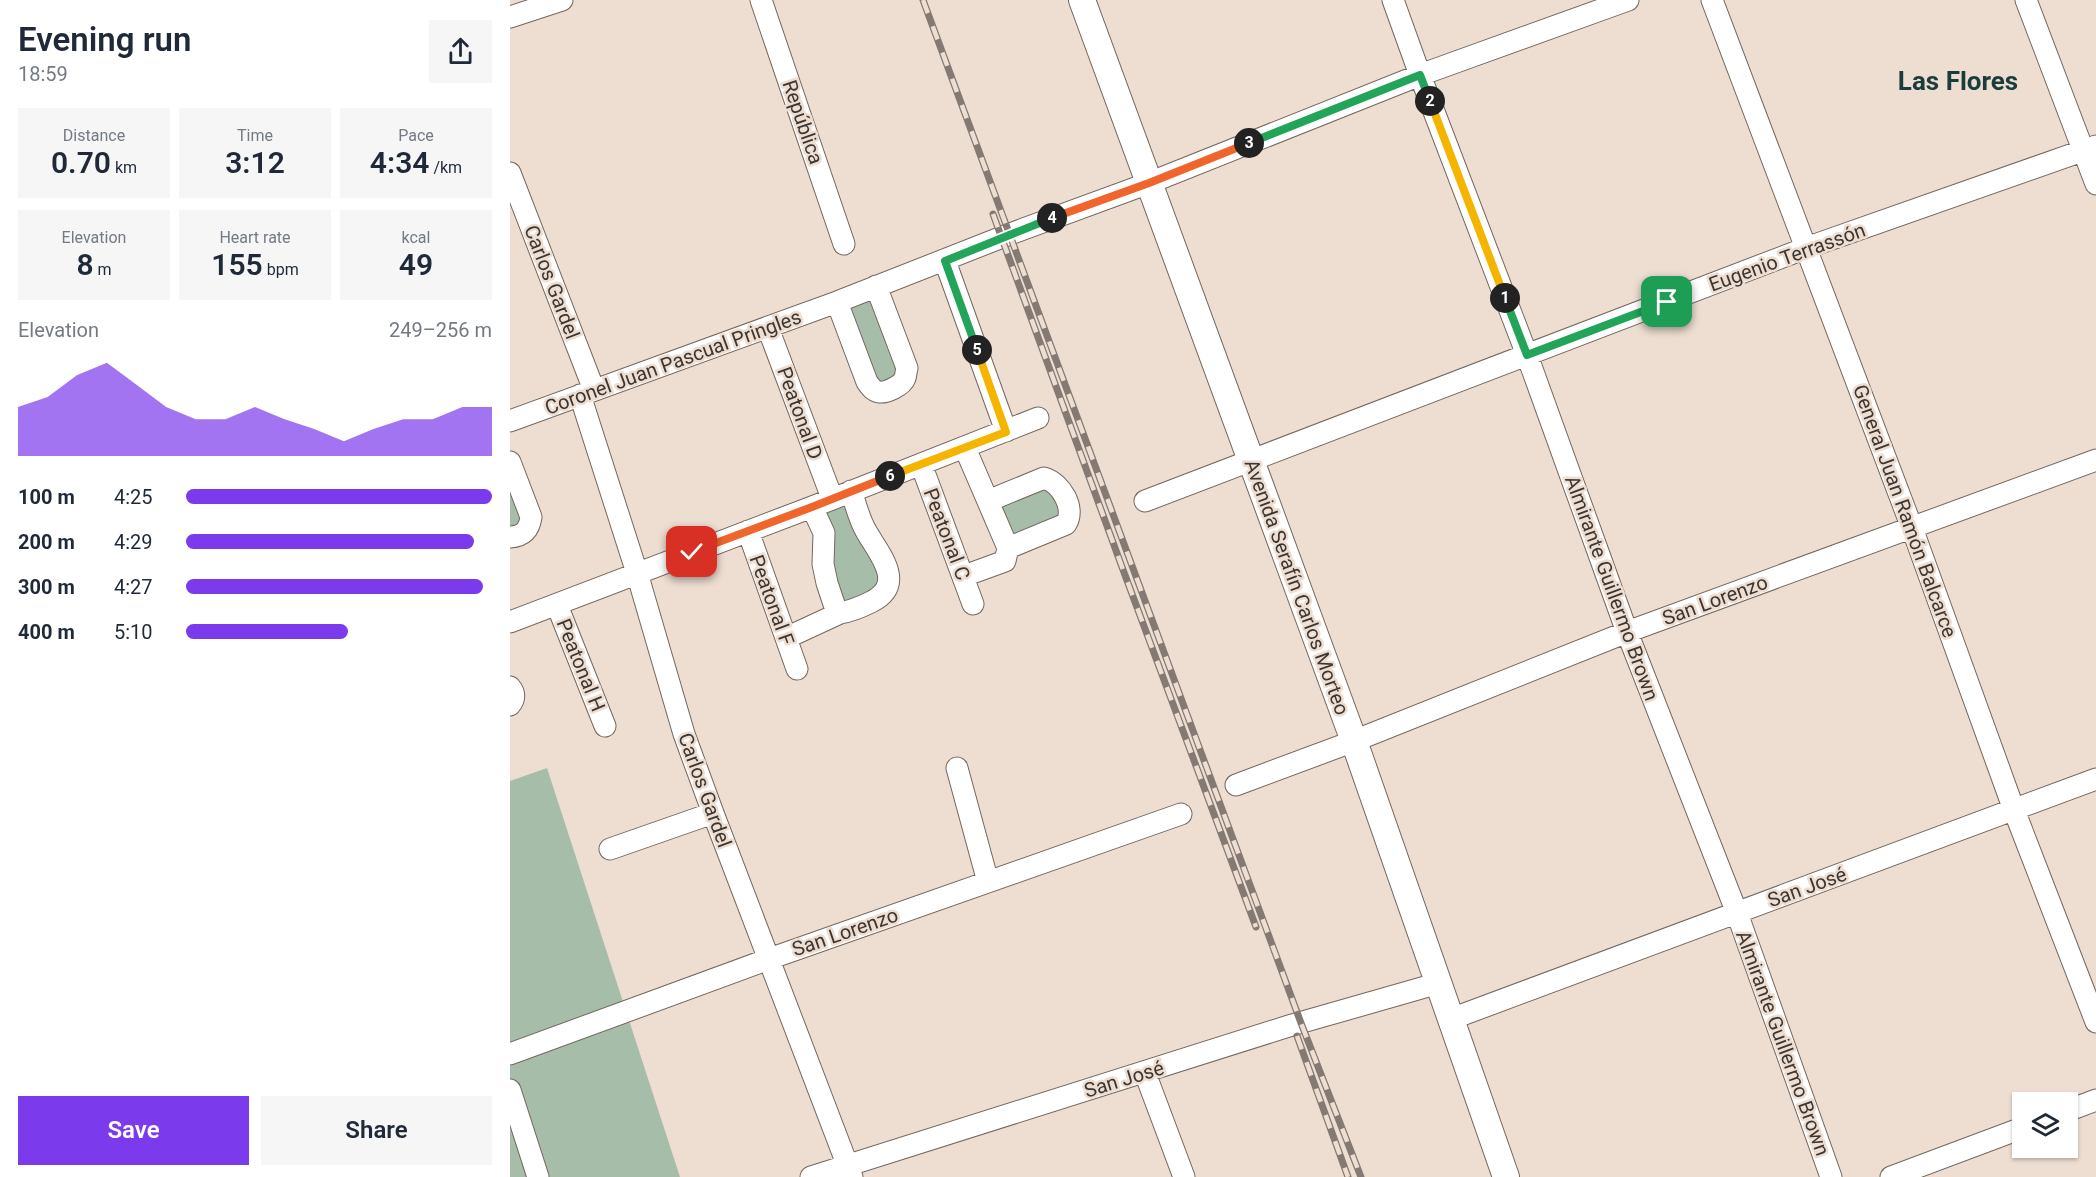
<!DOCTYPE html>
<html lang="en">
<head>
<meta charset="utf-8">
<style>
  body { margin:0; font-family:Roboto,sans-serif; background:#f6f6f7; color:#1f2937; height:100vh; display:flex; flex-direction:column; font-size:22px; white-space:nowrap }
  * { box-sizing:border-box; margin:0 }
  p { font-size:20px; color:#747a83 }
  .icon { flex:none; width:33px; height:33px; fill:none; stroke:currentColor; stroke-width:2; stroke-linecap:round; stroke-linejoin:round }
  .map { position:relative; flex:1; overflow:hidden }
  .details { display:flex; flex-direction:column; background:#fff; width:510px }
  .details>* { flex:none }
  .controls { position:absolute; left:1502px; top:1092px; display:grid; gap:12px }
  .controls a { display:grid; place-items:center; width:66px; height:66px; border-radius:0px; background:#fff; box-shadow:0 2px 4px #0004; font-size:30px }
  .pin { position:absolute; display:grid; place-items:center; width:51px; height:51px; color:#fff; margin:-26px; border-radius:12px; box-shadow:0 3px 9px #0006 }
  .km { position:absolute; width:30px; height:30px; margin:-15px; border-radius:50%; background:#222; color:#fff; font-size:16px; line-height:30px; text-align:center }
  .round { display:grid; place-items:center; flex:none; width:63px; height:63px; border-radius:0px; background:#f6f6f7 }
  .head { display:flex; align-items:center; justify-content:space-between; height:102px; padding:0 18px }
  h1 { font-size:33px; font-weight:600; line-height:45px }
  .stats { display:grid; grid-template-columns:repeat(3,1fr); gap:9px; height:102px; padding:6px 18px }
  .stats div { display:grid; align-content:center; border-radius:0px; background:#f6f6f7; text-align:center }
  .stats b { font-size:30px; font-weight:600 }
  .stats small { font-size:16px; font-weight:400 }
  .stats p { font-size:16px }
  .chart { height:168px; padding:12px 18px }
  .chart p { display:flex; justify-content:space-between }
  .chart svg { width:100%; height:108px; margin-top:6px; fill:#7c3aed; opacity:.7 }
  .action { display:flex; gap:12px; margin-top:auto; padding:12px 18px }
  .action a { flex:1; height:69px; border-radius:0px; background:#7c3aed; color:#fff; font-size:24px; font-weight:600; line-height:69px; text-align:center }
  .action a+a { background:#f6f6f7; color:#1f2937 }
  ul { padding:0 18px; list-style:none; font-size:20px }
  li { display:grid; grid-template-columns:96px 72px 1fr; align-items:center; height:45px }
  li i { height:15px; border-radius:8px; background:#7c3aed }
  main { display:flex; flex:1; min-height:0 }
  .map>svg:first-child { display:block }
  .green { fill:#a6bdaa }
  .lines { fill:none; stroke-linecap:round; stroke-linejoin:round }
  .minor-casing { stroke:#74675c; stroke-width:23 }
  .major-casing { stroke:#74675c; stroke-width:28 }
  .minor { stroke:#fff; stroke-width:21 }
  .major { stroke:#fff; stroke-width:26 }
  .rail-casing { stroke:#847a73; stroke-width:7 }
  .rail { stroke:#eeded2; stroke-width:4.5; stroke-dasharray:14; stroke-linecap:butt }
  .split-1-casing { stroke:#fff; stroke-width:12 }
  .split-2-casing { stroke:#fff; stroke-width:12 }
  .split-3-casing { stroke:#fff; stroke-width:12 }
  .split-4-casing { stroke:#fff; stroke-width:12 }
  .split-5-casing { stroke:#fff; stroke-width:12 }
  .split-6-casing { stroke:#fff; stroke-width:12 }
  .split-7-casing { stroke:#fff; stroke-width:12 }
  .split-1 { stroke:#22a559; stroke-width:8 }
  .split-2 { stroke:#f5b400; stroke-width:8 }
  .split-3 { stroke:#22a559; stroke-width:8 }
  .split-4 { stroke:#f0652b; stroke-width:8 }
  .split-5 { stroke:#22a559; stroke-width:8 }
  .split-6 { stroke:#f5b400; stroke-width:8 }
  .split-7 { stroke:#f0652b; stroke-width:8 }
  .labels { text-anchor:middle; stroke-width:5; stroke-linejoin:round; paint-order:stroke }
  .street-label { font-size:20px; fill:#3c3632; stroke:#eeded2 }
  .district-label { font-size:26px; font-weight:bold; fill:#1a3c3b; stroke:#eeded2 }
</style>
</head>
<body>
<main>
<section class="details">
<div class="head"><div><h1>Evening run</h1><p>18:59</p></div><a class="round"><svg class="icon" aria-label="share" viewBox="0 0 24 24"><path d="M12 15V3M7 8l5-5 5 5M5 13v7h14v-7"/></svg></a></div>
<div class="stats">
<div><p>Distance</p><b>0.70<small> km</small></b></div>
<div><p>Time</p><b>3:12</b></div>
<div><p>Pace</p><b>4:34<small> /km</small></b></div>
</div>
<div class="stats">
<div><p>Elevation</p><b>8<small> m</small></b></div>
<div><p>Heart rate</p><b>155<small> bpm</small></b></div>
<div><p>kcal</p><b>49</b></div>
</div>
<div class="chart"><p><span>Elevation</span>249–256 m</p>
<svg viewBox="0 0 160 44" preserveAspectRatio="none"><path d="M0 44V24L10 20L20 11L30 6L40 15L50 24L60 29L70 29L80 24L90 29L100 33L110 38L120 33L130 29L140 29L150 24L160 24V44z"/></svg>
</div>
<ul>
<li><b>100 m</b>4:25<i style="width:100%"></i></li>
<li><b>200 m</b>4:29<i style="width:94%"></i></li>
<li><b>300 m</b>4:27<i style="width:97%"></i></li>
<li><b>400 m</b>5:10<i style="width:53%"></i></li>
</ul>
<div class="action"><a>Save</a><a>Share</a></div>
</section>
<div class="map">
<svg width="1586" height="1177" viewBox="0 0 1586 1177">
  <rect width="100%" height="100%" fill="#eeded2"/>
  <path class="green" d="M363 296 389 367 381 383 366 381 334 307Z
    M0 479 17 518 0 531Z
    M531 485 544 488 552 516 501 540 486 505Z
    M337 503 359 546 371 583 362 596 334 603 329 598 314 508Z
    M37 768 170 1177H0V781Z"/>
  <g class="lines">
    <g class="minor-casing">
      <path id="minor" d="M251 0 334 244
        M883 0 910 75 1017 355 1117 632 1227 913 1321 1177
        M1202 0 1402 528 1504 810 1586 1022
        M1516 0 1586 184
        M0 17 52 0
        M0 173 84 390
        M435 261 496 431
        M327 302 357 382C360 386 363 391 369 392 376 393 392 386 395 378 396 375 396 371 397 368L366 286
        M258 328 322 498
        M70 395 127 573 174 734 203 813 342 1177
        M0 421 327 302 500 234 639 183 910 75 1118 0
        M455 448 498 548 556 524C566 508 551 483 534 478L478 501
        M0 462 21 517C19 531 13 536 0 537
        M411 464 463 604
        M635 501 1296 248 1586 146
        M302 507 314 533 313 564 317 583 325 607 330 613C342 611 351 607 361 602 397 584 369 554 356 531 349 519 346 505 341 491
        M238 531 287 669
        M454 576 495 561 498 548
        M47 605 95 726
        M0 622 302 507 528 418
        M276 638 330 613
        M0 687C5 693 5 699 0 705
        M447 768 478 882
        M726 785 844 741 1117 632 1586 460
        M100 849 203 813
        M941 1019 1586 779
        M0 1054 259 959 671 814
        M635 1073 674 1177
        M0 1090 28 1177
        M1557 1111 1586 1100
        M301 1177 782 1025 929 983
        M1381 1177 1512 1128"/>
    </g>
    <g class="major-casing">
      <path id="major" d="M572 0 844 741 996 1177"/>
    </g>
    <use href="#minor" class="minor"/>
    <use href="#major" class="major"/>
    <g class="rail-casing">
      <path id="rail" d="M413 0 791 1023 851 1177
        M483 214 612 567 746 927
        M787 1036 838 1177"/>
    </g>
    <use href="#rail" class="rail"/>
  </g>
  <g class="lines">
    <g class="split-1-casing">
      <path id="split-1" d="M995 298 1017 355 1157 302"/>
    </g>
    <g class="split-2-casing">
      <path id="split-2" d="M920 101 995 298"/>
    </g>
    <g class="split-3-casing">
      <path id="split-3" d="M739 143 910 75 920 101"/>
    </g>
    <g class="split-4-casing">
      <path id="split-4" d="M542 218 639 183 739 143"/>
    </g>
    <g class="split-5-casing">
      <path id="split-5" d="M467 350 435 261 542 218"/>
    </g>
    <g class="split-6-casing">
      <path id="split-6" d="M380 476 496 432 467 350"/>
    </g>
    <g class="split-7-casing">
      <path id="split-7" d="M182 552 302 507 380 476"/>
    </g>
    <use href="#split-1" class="split-1"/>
    <use href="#split-2" class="split-2"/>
    <use href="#split-3" class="split-3"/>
    <use href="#split-4" class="split-4"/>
    <use href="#split-5" class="split-5"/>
    <use href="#split-6" class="split-6"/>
    <use href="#split-7" class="split-7"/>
  </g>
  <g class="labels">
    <g class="street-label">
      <text transform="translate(293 122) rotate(71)" y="7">República</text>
      <text transform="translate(1277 257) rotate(-20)" y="7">Eugenio Terrassón</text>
      <text transform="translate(42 282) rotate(69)" y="7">Carlos Gardel</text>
      <text transform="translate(163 362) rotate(-20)" y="7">Coronel Juan Pascual Pringles</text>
      <text transform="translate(290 413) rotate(70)" y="7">Peatonal D</text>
      <text transform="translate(1395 511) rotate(70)" y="7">General Juan Ramón Balcarce</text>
      <text transform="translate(437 534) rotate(69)" y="7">Peatonal C</text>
      <text transform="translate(787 587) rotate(70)" y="7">Avenida Serafín Carlos Morteo</text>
      <text transform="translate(1102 588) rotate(70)" y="7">Almirante Guillermo Brown</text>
      <text transform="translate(262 600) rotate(70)" y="7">Peatonal F</text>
      <text transform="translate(1205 600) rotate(-20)" y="7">San Lorenzo</text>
      <text transform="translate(71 665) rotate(68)" y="7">Peatonal H</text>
      <text transform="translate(195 790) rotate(70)" y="7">Carlos Gardel</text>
      <text transform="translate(1297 887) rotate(-20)" y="7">San José</text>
      <text transform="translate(335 932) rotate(-19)" y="7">San Lorenzo</text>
      <text transform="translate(1273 1043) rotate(70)" y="7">Almirante Guillermo Brown</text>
      <text transform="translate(614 1079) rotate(-17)" y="7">San José</text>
    </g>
    <g class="district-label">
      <text x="1448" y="90">Las Flores</text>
    </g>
  </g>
</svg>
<div class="controls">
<a><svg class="icon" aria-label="layers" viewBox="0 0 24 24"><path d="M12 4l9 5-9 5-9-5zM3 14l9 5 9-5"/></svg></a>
</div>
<div class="pin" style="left:1157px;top:302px;background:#1e9e55"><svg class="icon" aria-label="arrive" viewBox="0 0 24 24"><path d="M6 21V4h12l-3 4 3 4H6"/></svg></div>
<div class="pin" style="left:182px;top:552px;background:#d93025"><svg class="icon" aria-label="check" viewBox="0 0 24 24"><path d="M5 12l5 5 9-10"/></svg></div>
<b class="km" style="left:995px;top:298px">1</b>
<b class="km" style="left:920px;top:101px">2</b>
<b class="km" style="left:739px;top:143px">3</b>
<b class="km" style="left:542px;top:218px">4</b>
<b class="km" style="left:467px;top:350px">5</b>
<b class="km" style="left:380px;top:476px">6</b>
</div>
</main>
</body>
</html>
